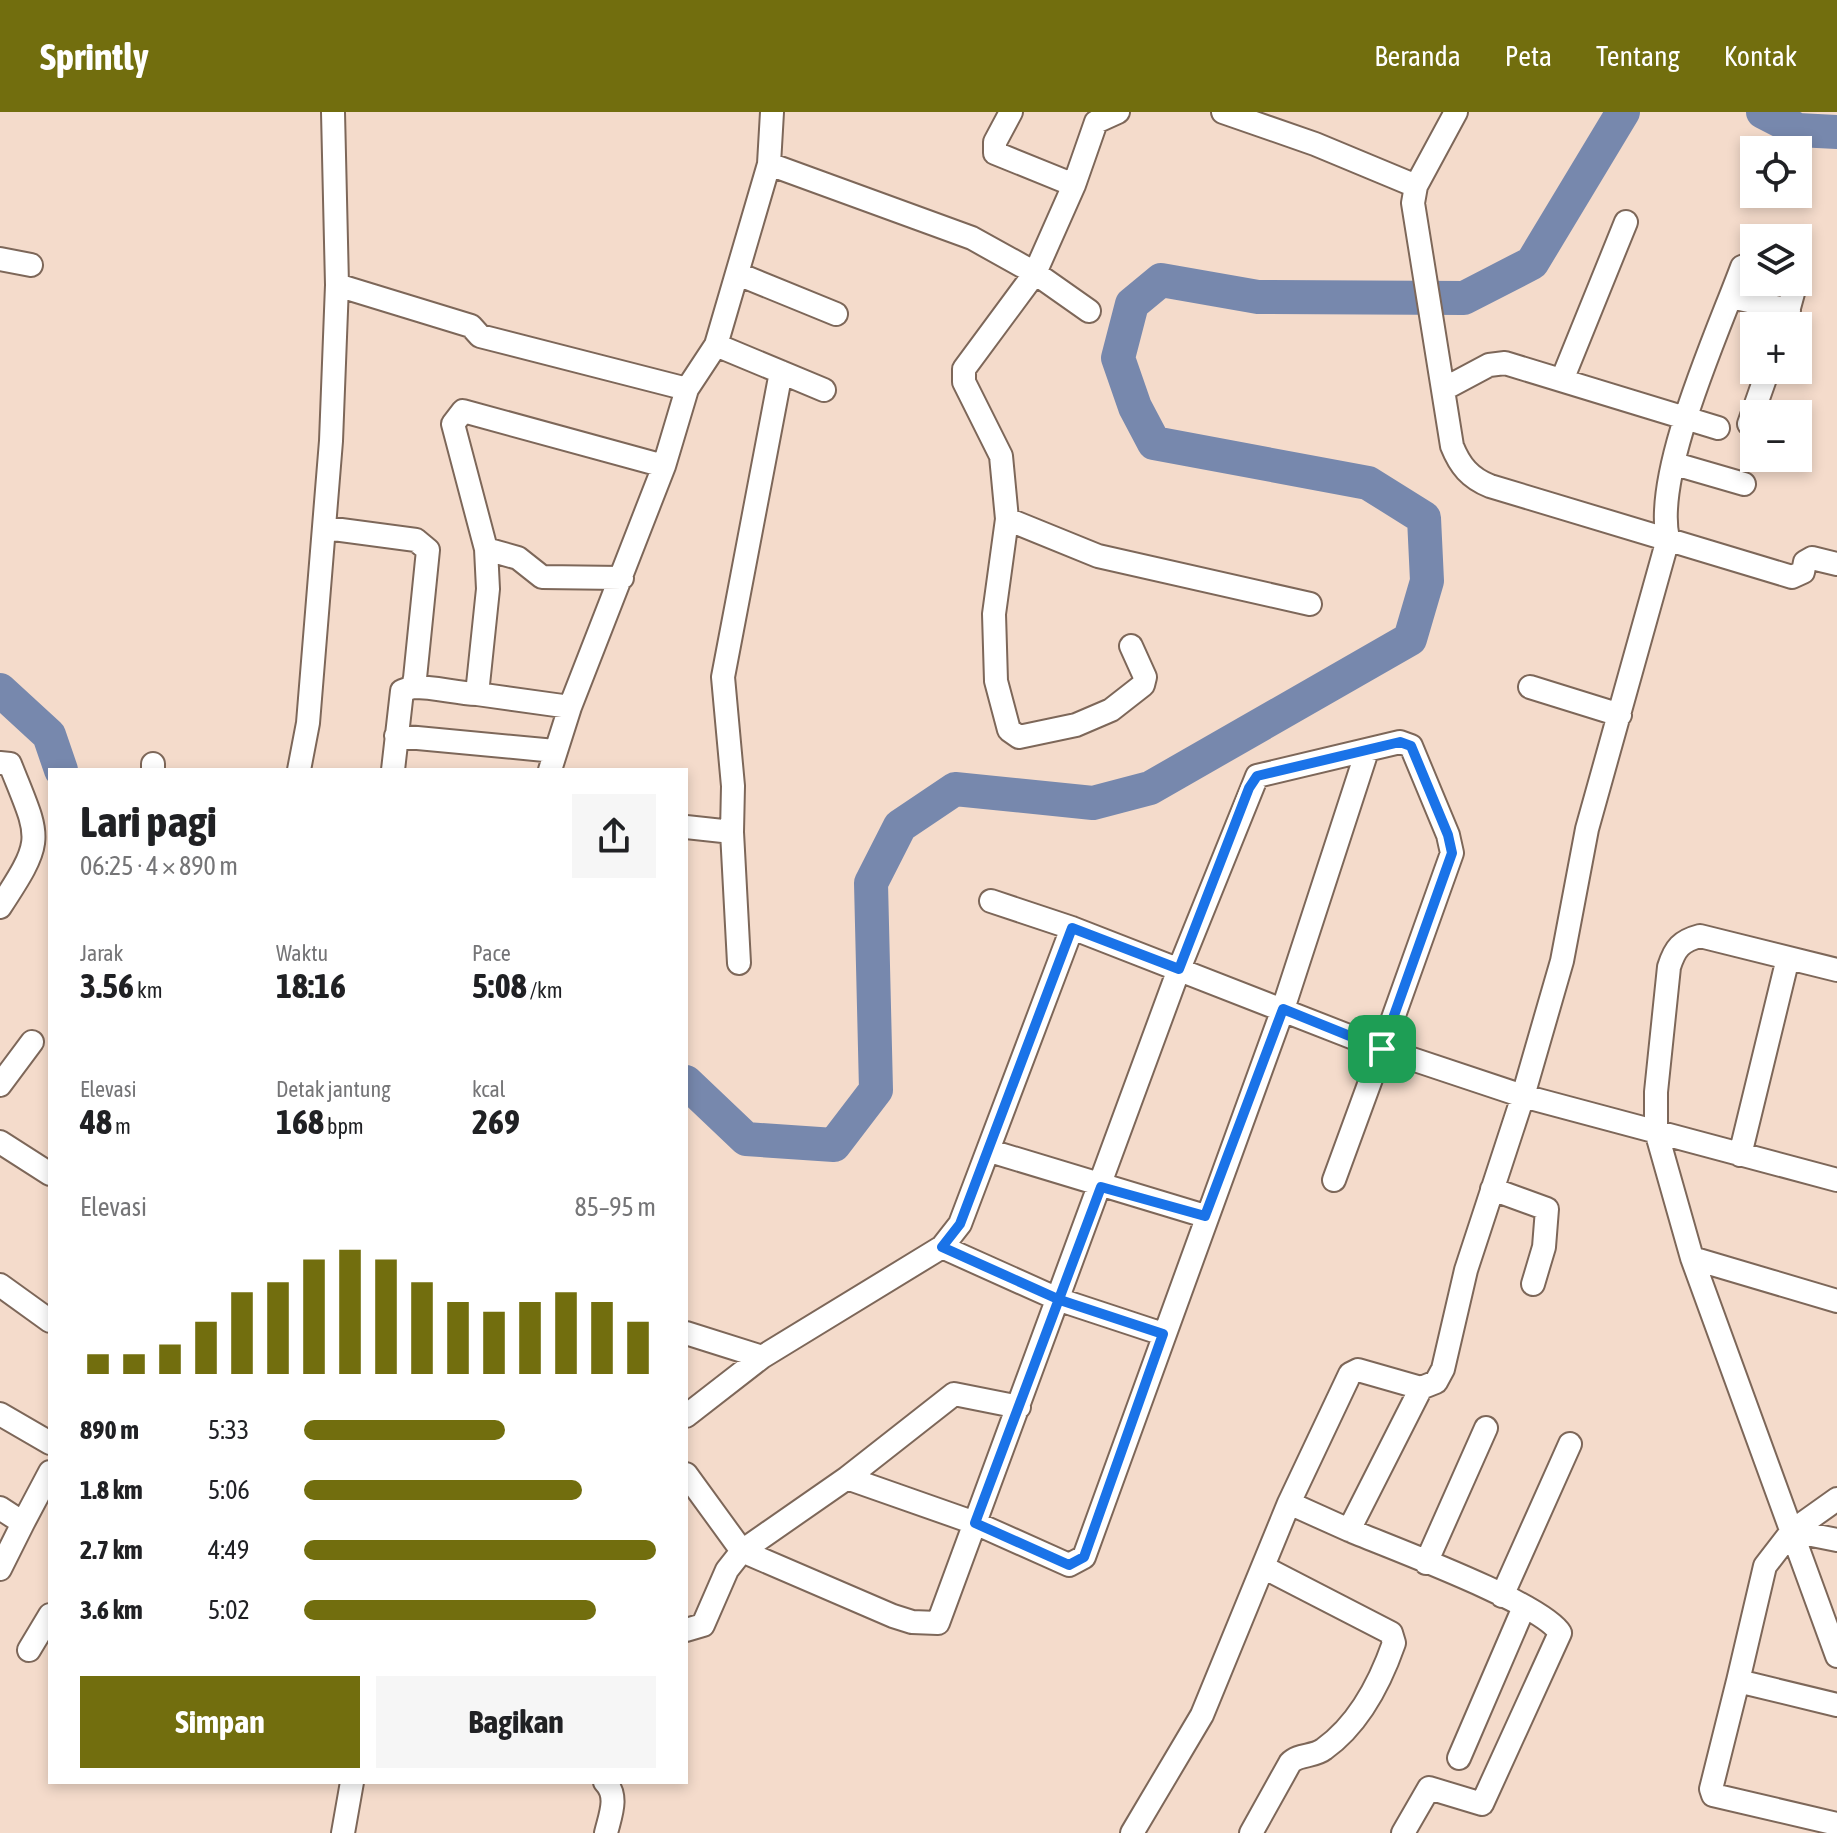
<!DOCTYPE html>
<html lang="id">
<head>
<meta charset="utf-8">
<style>
  body { margin:0; font-family:"Asap Condensed",sans-serif; background:#f6f6f6; color:#202124; height:100vh; display:flex; flex-direction:column; font-size:30px; white-space:nowrap }
  * { box-sizing:border-box; margin:0 }
  p { font-size:26px; color:#757577 }
  .icon { flex:none; width:44px; height:44px; fill:none; stroke:currentColor; stroke-width:2; stroke-linecap:round; stroke-linejoin:round }
  .map { position:relative; flex:1; overflow:hidden }
  .drawer { position:absolute; left:48px; top:656px; width:640px; height:1016px; display:flex; flex-direction:column; background:#fff; border-radius:0px; box-shadow:0 4px 12px #0003 }
  .drawer>* { flex:none }
  .buttons { position:absolute; left:1740px; top:24px; display:grid; gap:16px }
  .buttons a { display:grid; place-items:center; width:72px; height:72px; border-radius:0px; background:#fff; box-shadow:0 4px 12px #0003; font-size:40px }
  .pin { position:absolute; display:grid; place-items:center; width:68px; height:68px; color:#fff; margin:-34px; border-radius:16px; box-shadow:0 4px 12px #0006 }
  .round { display:grid; place-items:center; flex:none; width:84px; height:84px; border-radius:0px; background:#f6f6f6 }
  .head { display:flex; align-items:center; justify-content:space-between; height:136px; padding:0 32px }
  h1 { font-size:44px; font-weight:700; line-height:60px }
  .metrics { display:grid; grid-template-columns:repeat(3,1fr); gap:12px; height:136px; padding:8px 32px }
  .metrics div { display:grid; align-content:center }
  .metrics b { font-size:34px; font-weight:700 }
  .metrics small { font-size:22px; font-weight:400 }
  .metrics p { font-size:22px }
  .chart { height:224px; padding:16px 32px }
  .chart p { display:flex; justify-content:space-between }
  .chart svg { width:100%; height:144px; margin-top:8px; stroke:#726e0e; stroke-width:6 }
  .action { display:flex; gap:16px; margin-top:auto; padding:16px 32px }
  .action a { flex:1; height:92px; border-radius:0px; background:#726e0e; color:#fff; font-size:32px; font-weight:700; line-height:92px; text-align:center }
  .action a+a { background:#f6f6f6; color:#202124 }
  ul { padding:0 32px; list-style:none; font-size:26px }
  li { display:grid; grid-template-columns:128px 96px 1fr; align-items:center; height:60px }
  li i { height:20px; border-radius:10px; background:#726e0e }
  header { display:flex; align-items:center; gap:48px; box-sizing:border-box; height:112px; padding:0 40px; background:#726e0e; color:#fff }
  header strong { font-size:38px }
  nav { display:flex; gap:44px; margin-inline-start:auto; font-size:28px }
  .map>svg:first-child { display:block }
  .lines { fill:none; stroke-linecap:round; stroke-linejoin:round }
  .river { stroke:#7788ad; stroke-width:34 }
  .street-casing { stroke:#7d6759; stroke-width:26 }
  .street { stroke:#fff; stroke-width:22 }
  .route-casing { stroke:#fff; stroke-width:16 }
  .route { stroke:#1a73e8; stroke-width:10 }
</style>
</head>
<body>
<header>
<strong>Sprintly</strong>
<nav><a>Beranda</a><a>Peta</a><a>Tentang</a><a>Kontak</a></nav>
</header>
<div class="map">
<svg width="1837" height="1721" viewBox="0 0 1837 1721">
  <rect width="100%" height="100%" fill="#f4dbcb"/>
  <g class="lines">
    <path class="river" d="M1763 0 1798 18 1837 20
      M0 578 49 623 61 658
      M686 970 746 1027 834 1033 876 978 871 771 900 714 955 677 1093 691 1150 676 1410 527 1427 469 1424 406 1368 371 1154 331 1135 295 1118 246 1132 192 1161 168 1258 185 1464 186 1532 151 1623 0"/>
    <g class="street-casing">
      <path id="street" d="M1011 0 995 30V41L1074 73
        M1118 0 1096 10 1074 73 1035 161 964 257V270L1001 344 1007 407 994 502 996 569 1009 618 1019 625 1076 613 1111 598 1143 573 1145 565 1131 534
        M1223 0 1315 32 1416 74
        M1456 0 1416 74 1413 91 1452 334C1460 354 1470 366 1490 374L1792 465 1803 460 1805 450 1812 446 1837 452
        M769 52 972 126 1035 161 1089 199
        M0 147 31 153
        M738 162 836 202
        M337 173 471 214 480 224 687 277
        M1731 185 1789 198
        M1784 214 1796 170
        M716 233 824 278
        M1562 268 1626 110
        M1444 277 1489 253 1505 251 1718 316
        M1749 312 1768 258
        M1675 352 1744 372
        M1007 407 1098 444 1310 492
        M326 416 416 428 428 438 415 566 413 575 402 579 393 658
        M486 437 518 446 542 465 622 466
        M413 575C436 575 455 581 477 582L488 477 486 437 453 312 463 299 664 354
        M1530 575 1620 603
        M477 582 570 595
        M396 624 555 639
        M0 651 10 652C40 728 46 725 0 795
        M153 658V652
        M299 658 308 611 331 329 337 173 333 0
        M550 658 570 595 664 354 687 277 716 233 769 52 772 0
        M686 715 732 720 733 674 723 565 781 260
        M732 720 739 851
        M991 789 1072 816 1382 937 1334 1068
        M1837 858 1700 824C1681 829 1675 836 1669 855L1656 980V1019L1692 1146 1837 1544
        M0 973 32 930
        M0 1030 50 1062
        M990 1039 1205 1104
        M1740 1043 1788 846
        M1492 1077 1547 1097 1544 1135 1533 1172
        M942 1135 1060 1188 1163 1222
        M1692 1146 1837 1189
        M0 1173 50 1209
        M686 1221 762 1245 942 1135 960 1112 1072 816
        M0 1302 50 1331
        M686 1304 762 1245
        M686 1362 742 1439
        M847 1366 975 1411 1069 1453 1084 1445 1283 897 1367 639
        M1837 1387 1792 1419 1765 1454 1738 1569 1837 1593
        M1289 1391 1349 1418 1421 1276
        M0 1396 23 1411 0 1457
        M23 1411 50 1360
        M1349 1418C1389 1435 1542 1491 1560 1521L1482 1692 1429 1676 1403 1721
        M1792 1419 1837 1428
        M742 1439 893 1504 912 1510 938 1511 1179 857 1257 664 1400 630 1411 634 1448 723 1452 741 1382 937 1523 984 1562 849 1587 717 1668 427C1653 362 1718 220 1742 155L1754 150
        M1426 1451 1486 1316
        M1502 1484 1570 1332
        M686 1518 703 1513 727 1458 742 1439 847 1366 954 1282 1019 1295
        M29 1538 50 1503
        M1738 1569 1711 1677 1713 1683 1837 1712
        M1459 1646 1524 1495
        M605 1670C619 1684 610 1704 606 1721
        M343 1721 352 1670
        M1132 1721 1202 1603 1289 1391 1350 1262 1358 1258 1421 1276 1436 1270 1443 1257 1466 1158 1523 984 1837 1068
        M1251 1721 1290 1651C1298 1642 1314 1645 1324 1637 1359 1612 1380 1571 1394 1531L1391 1521 1265 1456"/>
    </g>
    <use href="#street" class="street"/>
  </g>
  <g class="lines">
    <g class="route-casing">
      <path id="route" d="M1382 937 1283 897 1205 1104 1101 1075 975 1411 1069 1453 1084 1445 1163 1222 1060 1188 942 1135 960 1112 1072 816 1179 857 1249 676 1257 664 1400 630 1411 634 1448 723 1452 741 1382 937"/>
    </g>
    <use href="#route" class="route"/>
  </g>
</svg>
<div class="buttons">
<a><svg class="icon" aria-label="locate" viewBox="0 0 24 24"><circle cx="12" cy="12" r="6"/><path d="M12 2v4M12 18v4M2 12h4M18 12h4"/></svg></a>
<a><svg class="icon" aria-label="layers" viewBox="0 0 24 24"><path d="M12 4l9 5-9 5-9-5zM3 14l9 5 9-5"/></svg></a>
<a>+</a>
<a>−</a>
</div>
<div class="pin" style="left:1382px;top:937px;background:#1e9e55"><svg class="icon" aria-label="arrive" viewBox="0 0 24 24"><path d="M6 21V4h12l-3 4 3 4H6"/></svg></div>
<section class="drawer">
<div class="head"><div><h1>Lari pagi</h1><p>06:25 · 4 × 890 m</p></div><a class="round"><svg class="icon" aria-label="share" viewBox="0 0 24 24"><path d="M12 15V3M7 8l5-5 5 5M5 13v7h14v-7"/></svg></a></div>
<div class="metrics">
<div><p>Jarak</p><b>3.56<small> km</small></b></div>
<div><p>Waktu</p><b>18:16</b></div>
<div><p>Pace</p><b>5:08<small> /km</small></b></div>
</div>
<div class="metrics">
<div><p>Elevasi</p><b>48<small> m</small></b></div>
<div><p>Detak jantung</p><b>168<small> bpm</small></b></div>
<div><p>kcal</p><b>269</b></div>
</div>
<div class="chart"><p><span>Elevasi</span>85–95 m</p>
<svg viewBox="0 0 160 44" preserveAspectRatio="none"><path d="M5 44V38M15 44V38M25 44V35M35 44V28M45 44V19M55 44V16M65 44V9M75 44V6M85 44V9M95 44V16M105 44V22M115 44V25M125 44V22M135 44V19M145 44V22M155 44V28"/></svg>
</div>
<ul>
<li><b>890 m</b>5:33<i style="width:57%"></i></li>
<li><b>1.8 km</b>5:06<i style="width:79%"></i></li>
<li><b>2.7 km</b>4:49<i style="width:100%"></i></li>
<li><b>3.6 km</b>5:02<i style="width:83%"></i></li>
</ul>
<div class="action"><a>Simpan</a><a>Bagikan</a></div>
</section>
</div>
</body>
</html>
